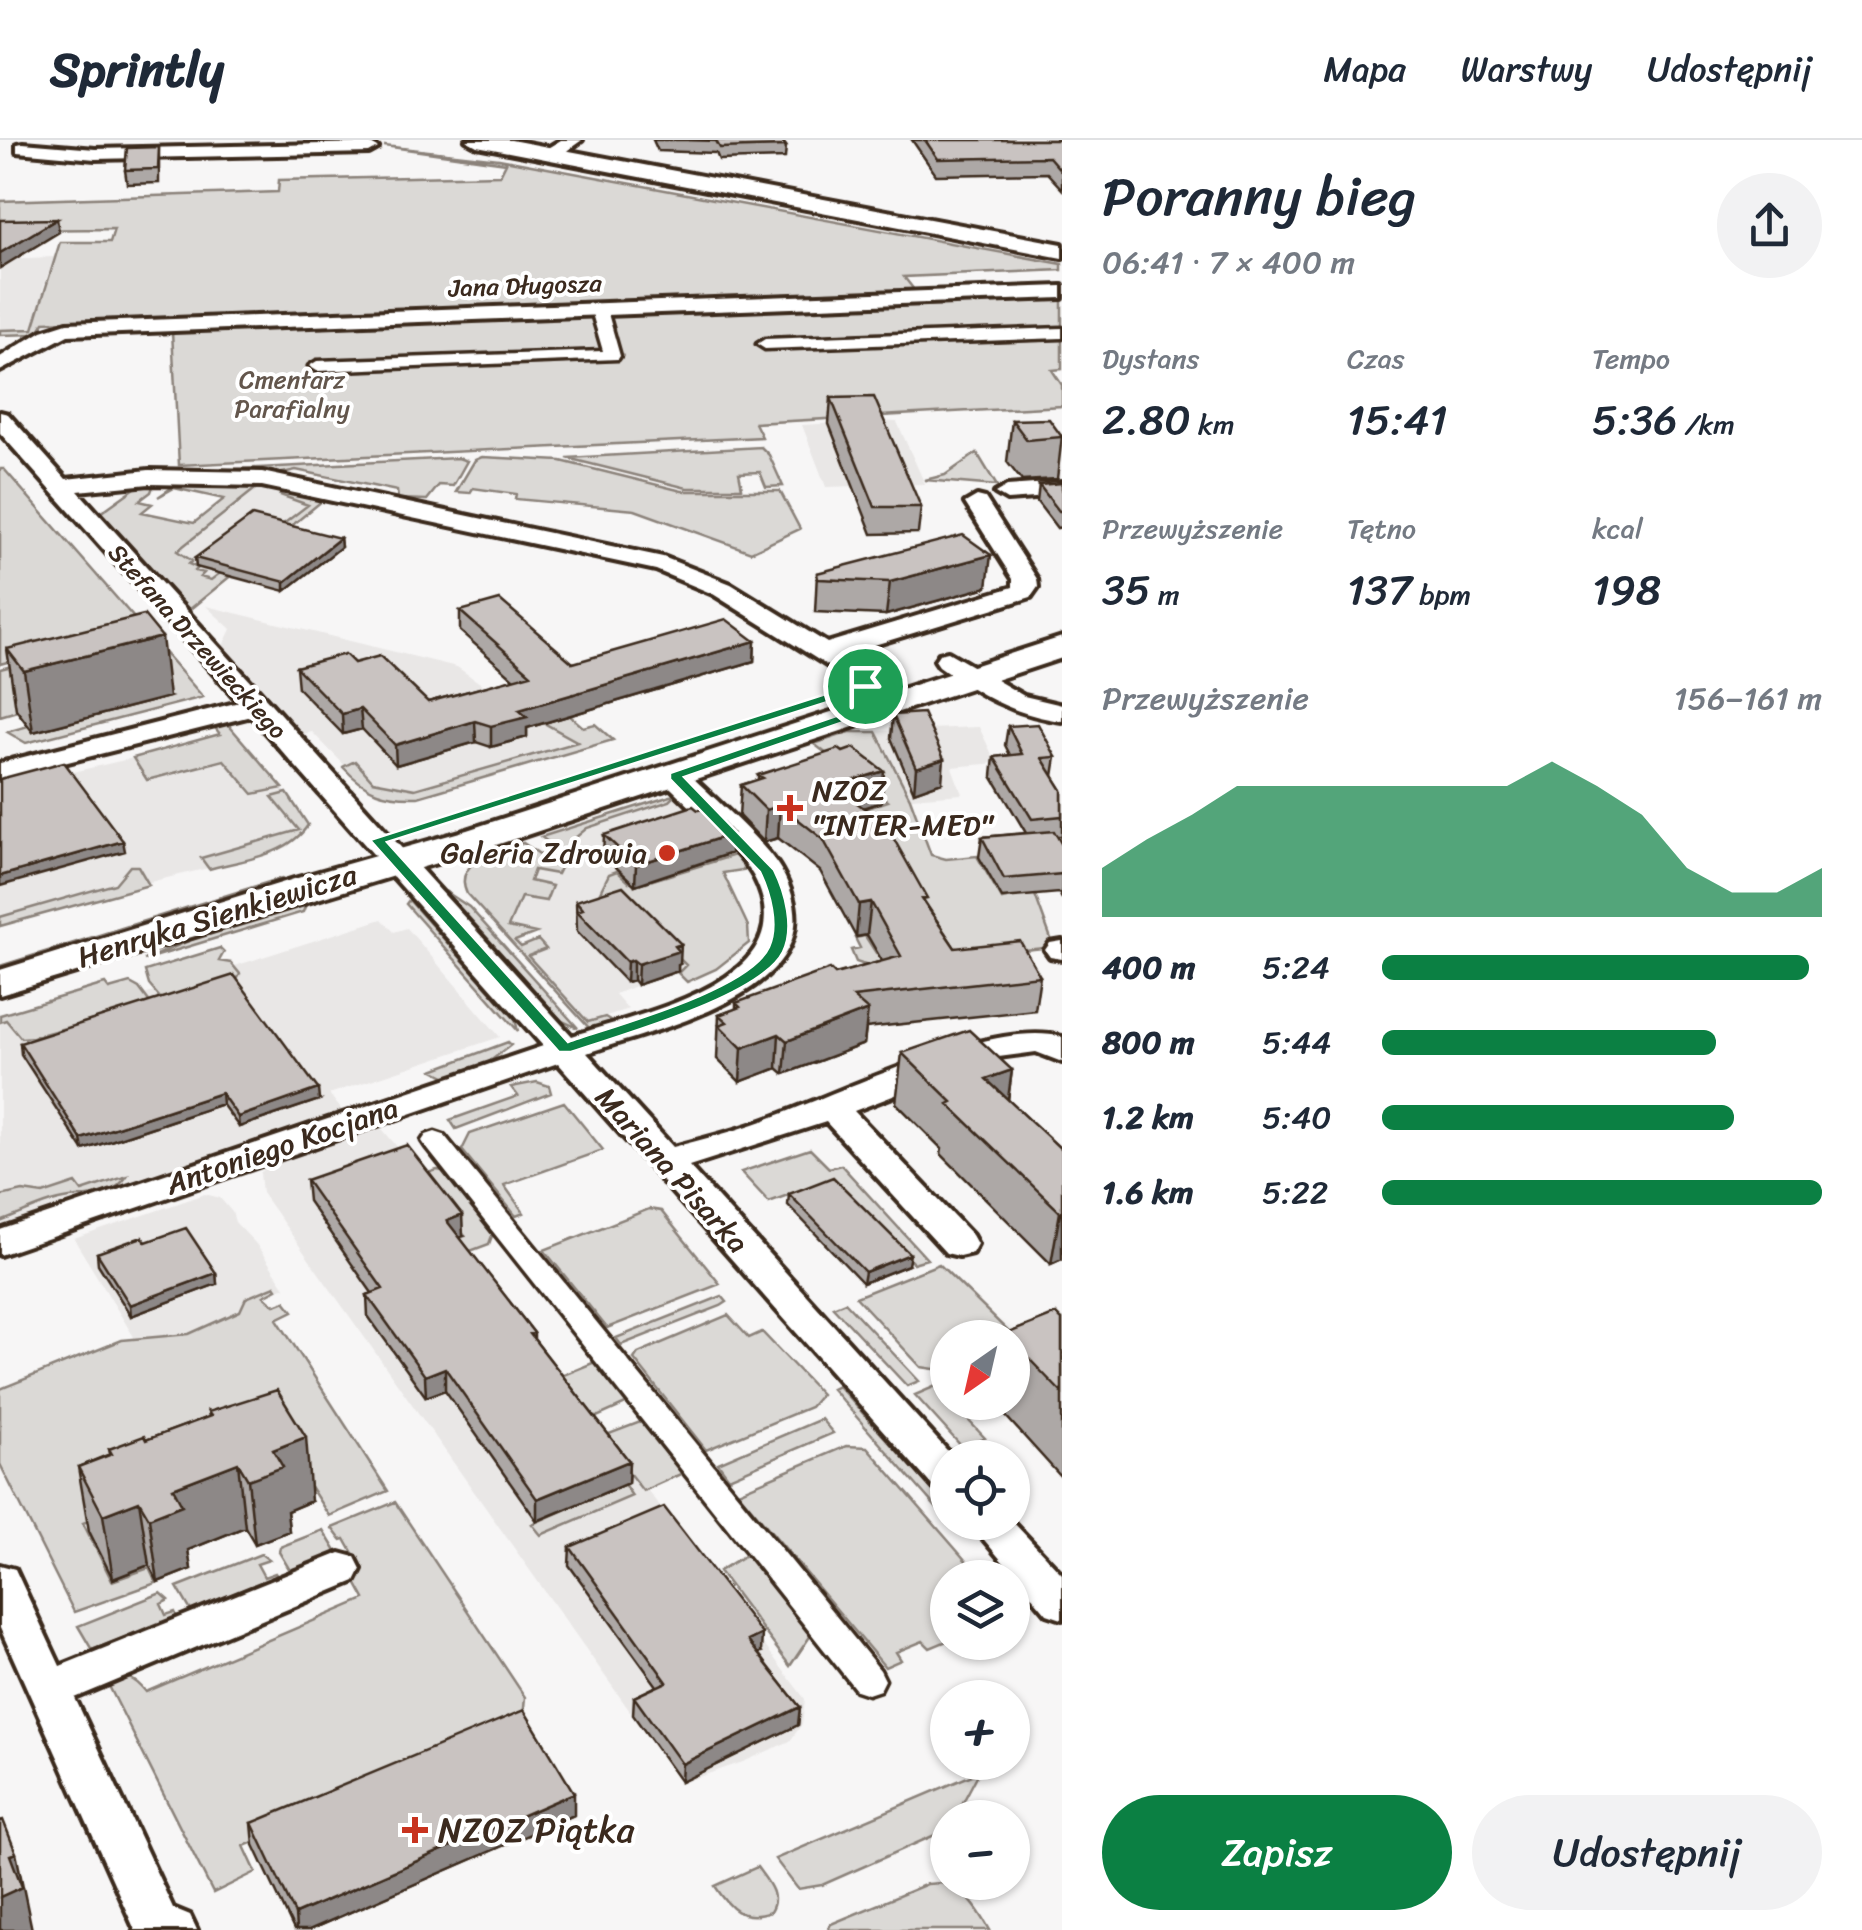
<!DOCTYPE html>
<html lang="pl">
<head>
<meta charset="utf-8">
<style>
  body { margin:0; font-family:Sriracha,sans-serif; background:#f2f2f3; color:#1f2937; height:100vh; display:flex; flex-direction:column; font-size:38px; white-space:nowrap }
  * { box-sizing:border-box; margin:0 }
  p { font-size:32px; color:#747a83 }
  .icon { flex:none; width:55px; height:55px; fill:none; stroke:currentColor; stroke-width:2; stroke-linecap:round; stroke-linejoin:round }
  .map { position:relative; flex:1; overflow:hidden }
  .side { display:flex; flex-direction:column; background:#fff; width:800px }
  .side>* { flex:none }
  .needle { width:65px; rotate:214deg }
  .controls { position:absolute; left:930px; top:1180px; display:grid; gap:20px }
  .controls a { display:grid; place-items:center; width:100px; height:100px; border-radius:50%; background:#fff; box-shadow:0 2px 8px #0004; font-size:50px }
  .pin { position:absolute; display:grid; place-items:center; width:85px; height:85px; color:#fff; margin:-42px; border:5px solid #fff; border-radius:50%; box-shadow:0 2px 10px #0007 }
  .round { display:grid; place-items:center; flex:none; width:105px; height:105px; border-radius:52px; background:#f2f2f3 }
  .summary { display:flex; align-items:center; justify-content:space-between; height:170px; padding:0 40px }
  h1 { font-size:55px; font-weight:600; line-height:75px }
  .figures { display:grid; grid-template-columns:repeat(3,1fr); gap:15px; height:170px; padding:10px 40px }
  .figures div { display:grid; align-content:center }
  .figures b { font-size:42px; font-weight:600 }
  .figures small { font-size:28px; font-weight:400 }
  .figures p { font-size:28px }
  .chart { height:280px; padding:20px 40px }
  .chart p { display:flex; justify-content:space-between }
  .chart svg { width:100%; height:180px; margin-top:10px; fill:#0b8043; opacity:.7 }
  .cta { display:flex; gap:20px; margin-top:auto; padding:20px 40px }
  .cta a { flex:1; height:115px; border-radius:60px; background:#0b8043; color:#fff; font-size:40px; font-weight:600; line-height:115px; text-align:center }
  .cta a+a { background:#f2f2f3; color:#1f2937 }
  ul { padding:0 40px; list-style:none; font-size:32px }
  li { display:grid; grid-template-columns:160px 120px 1fr; align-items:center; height:75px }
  li i { height:25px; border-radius:12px; background:#0b8043 }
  header { display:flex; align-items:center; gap:60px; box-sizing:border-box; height:140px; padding:0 50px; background:#fff; border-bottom:2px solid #e0e1e3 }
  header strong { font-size:48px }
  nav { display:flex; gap:55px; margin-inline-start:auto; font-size:35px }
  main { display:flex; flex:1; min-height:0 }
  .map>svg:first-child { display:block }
  .built { fill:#e9e7e6 }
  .green { fill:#dbd9d6; stroke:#8b827a; stroke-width:2.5 }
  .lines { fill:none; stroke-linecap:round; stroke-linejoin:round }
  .pedestrian-casing { stroke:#3b2a1e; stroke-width:7 }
  .minor-casing { stroke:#3b2a1e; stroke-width:8 }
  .tertiary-casing { stroke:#3b2a1e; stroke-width:8 }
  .pedestrian { fill:#fff; fill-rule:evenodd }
  .minor { fill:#fff; fill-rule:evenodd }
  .tertiary { fill:#fff; fill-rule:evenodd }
  .wall { fill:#ada8a6; stroke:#3b2a1e; stroke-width:2.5 }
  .shaded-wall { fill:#8d8887; stroke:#3b2a1e; stroke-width:2.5 }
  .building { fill:#c9c3c1; stroke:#3b2a1e; stroke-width:2.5 }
  .route { fill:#0b8043; stroke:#fff; stroke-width:2.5; fill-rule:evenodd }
  .poi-dot { fill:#c8321e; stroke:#fff; stroke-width:4 }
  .labels { text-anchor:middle; stroke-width:8; stroke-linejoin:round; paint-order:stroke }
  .far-street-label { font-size:25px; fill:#3b2a1e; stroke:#fff }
  .far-park-label { font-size:25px; fill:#63564c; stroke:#fff }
  .poi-label { font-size:30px; fill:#3b2a1e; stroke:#fff; text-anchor:start }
  .street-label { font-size:30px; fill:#3b2a1e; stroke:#fff }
  .near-poi-label { font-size:35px; fill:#3b2a1e; stroke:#fff; text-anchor:start }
</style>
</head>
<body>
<header>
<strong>Sprintly</strong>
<nav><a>Mapa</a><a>Warstwy</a><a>Udostępnij</a></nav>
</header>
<main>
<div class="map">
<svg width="1062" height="1790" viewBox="0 0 1062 1790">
  <rect width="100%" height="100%" fill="#f7f6f6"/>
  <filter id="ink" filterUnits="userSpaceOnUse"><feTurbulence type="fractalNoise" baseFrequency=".01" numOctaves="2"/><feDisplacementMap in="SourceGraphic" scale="20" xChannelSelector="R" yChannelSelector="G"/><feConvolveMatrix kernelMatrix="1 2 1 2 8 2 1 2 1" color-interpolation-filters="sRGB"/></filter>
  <g filter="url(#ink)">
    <path class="built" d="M54 117 42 152H47L33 189 0 190V119Z
      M872 281 897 282 925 344 826 347 802 285Z
      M251 342 324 355 211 440 199 436 176 412 190 403 187 400Z
      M206 466 457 527 523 573 591 601 430 652 363 644 312 592 299 595 223 506 231 489Z
      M979 587 996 623 952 627 962 654 911 658 876 591Z
      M133 618 147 639 224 619 253 654 283 648 308 685 288 707 250 718 0 778V649Z
      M677 654 737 715 624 764 686 826 615 854 628 869 588 882 527 816 545 809 536 793 508 787 521 757 546 760 552 747 529 741 534 729 557 733 575 698 587 688 670 661Z
      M382 779 394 792 407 788 500 897 329 954 344 973 0 1090V882L21 876 31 891Z
      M378 984 477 1102 467 1111 805 1559 802 1584 790 1601 743 1622 681 1643 262 1053 260 1033 273 1021Z
      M205 1054 220 1058 232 1072 235 1082 256 1104 285 1147 264 1156 271 1167 145 1215 74 1099Z"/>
    <path class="green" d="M384 6 499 19 1062 124V130L904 137 915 151H995L44 182 37 194 0 195V190L33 189 60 102H110L114 89 0 90V61L278 52 279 40 500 35 506 23Z
      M1062 157V229L1052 230 1062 245V266L755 283 762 297 179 325 172 191Z
      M761 307 769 315 783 346 766 347 760 332 739 333 742 348H687L567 318Z
      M977 313 997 346 925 340 945 335Z
      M482 317 561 321 682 351H780L800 389 751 412 635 370 515 359 516 354 473 348 470 353 456 352 475 320Z
      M458 318 467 321 453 346 439 345 427 360 398 359 397 351 296 330 278 334 216 330Z
      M0 329H4L203 557 26 603 7 592 28 586 33 592 17 571 0 576V529L32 521 18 519 0 524Z
      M264 342 177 411 192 421 189 424 198 428 195 431 204 433 200 437 211 440 308 365 280 355 283 352 318 359 328 356 189 470 100 373 142 343 154 344 151 352 139 361 152 364 142 372 194 383 224 359 174 348 158 357 177 344Z
      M569 575 583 587 595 584 613 600 418 657C384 658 366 652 343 627L355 621 373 641 415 649 578 602 544 583Z
      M226 582 283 648 253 654 224 620 147 640 133 618 220 594 212 584Z
      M850 592H876L910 658 931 715 946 719 977 716 1002 759 1034 752 1054 807 868 826 856 822 851 810 860 808 855 798 865 796 876 813 890 812 852 673 888 661 814 604Z
      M287 653 308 685C288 716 242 720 209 729L201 718 299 690 272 657Z
      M677 654 670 661 587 688 575 698 557 734 534 730 530 741 552 746 546 761 521 757 508 787 536 793 515 801 521 807 538 800 546 809 528 816 588 882 605 877 610 880 606 885 591 890 467 754C451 720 499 711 523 703L541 715 555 707 541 697Z
      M735 715 749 729 723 733 748 786 749 803 716 829 687 842 678 833 686 825 624 764 591 770 609 734 617 731 629 742 642 738 646 742Z
      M130 726H138L149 745 0 786V777L115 744Z
      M282 738 286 742 0 831V826Z
      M445 751 469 767 578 888 562 881Z
      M409 760 515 879 518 891 406 764Z
      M301 761 306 764 303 772 144 820 221 787Z
      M220 808 224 812 219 821 231 823 240 834 238 838 161 859 149 845 145 831Z
      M130 843 139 848 151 864 33 897 21 898 6 880 0 882V875L105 844 109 849Z
      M508 902 511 905 489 922 447 937 433 930Z
      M537 942 549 946 551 953 456 989 450 980 518 956 511 947Z
      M564 962 603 1010 504 1045 524 1073 516 1076 462 1010 470 994Z
      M810 1009 829 1028 841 1025 927 1119 913 1123 829 1040 769 1062 741 1032Z
      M437 1030 443 1031 493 1093 489 1104 465 1113 456 1100 465 1096 448 1075 428 1033Z
      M127 1036C113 1057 92 1055 70 1058 47 1061 22 1074 0 1082V1056L23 1051 43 1054 76 1043 82 1051Z
      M649 1069 661 1071 720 1144 607 1188 544 1110Z
      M939 1124 1014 1197 948 1198 947 1225 934 1229 921 1227 856 1157Z
      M275 1146 277 1149 264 1156 275 1165 285 1161 293 1171 277 1179 388 1351 329 1376 286 1309 252 1319 83 1383 112 1441 149 1428 156 1443 74 1472 0 1324V1249L122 1200 189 1194 240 1171 246 1158Z
      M722 1156 727 1162 721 1166 621 1205 616 1198Z
      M845 1162 919 1241 907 1246 833 1167Z
      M728 1175 749 1198 762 1192 821 1254 810 1267 706 1310 634 1219 638 1213Z
      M595 1222 628 1263 588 1281 556 1238Z
      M838 1246 947 1366V1380L832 1249Z
      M936 1246 985 1298 963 1308 915 1255Z
      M821 1279 833 1293 729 1338 718 1323Z
      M643 1281 683 1333 643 1351 601 1297Z
      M846 1306 867 1307 980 1437 948 1438 947 1501 930 1508 923 1501 896 1512 901 1520 885 1527 738 1352Z
      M624 1344 632 1356 541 1395 532 1384Z
      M395 1362 525 1557 522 1589 244 1706 256 1732 213 1753 105 1538C126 1535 133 1536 146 1552L365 1459 349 1430 359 1424 345 1399 341 1400 332 1388Z
      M323 1390 337 1413 291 1432 279 1412 280 1407Z
      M261 1414 269 1420 257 1424 264 1437 275 1433 277 1436 191 1471 177 1447Z
      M747 1414 811 1495 790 1526 719 1431Z
      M161 1453 169 1460 161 1464 166 1475 175 1472 177 1477 92 1510 78 1486Z
      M979 1632 955 1677 948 1678 944 1691 822 1745 798 1749 775 1719Z
      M757 1727C767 1741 781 1755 770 1772 742 1782 730 1769 715 1746Z
      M941 1743C966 1749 978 1769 990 1790H828L831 1784 927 1744Z"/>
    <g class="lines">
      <g class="pedestrian-casing">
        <path id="pedestrian" d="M599 165 607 170 620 216 618 219 317 231 309 226 317 221 603 211 591 170Z
          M1062 188V198L765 209 757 204 765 199Z
          M435 992 444 995 880 1530 885 1540 880 1550 868 1554 856 1550 426 1007 422 1001 426 995Z"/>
      </g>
      <g class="minor-casing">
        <path id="minor" d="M561 0H582L558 17H546V9Z
          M23 3 95 9 369 3 378 8 369 13 95 19 17 12V4Z
          M1062 146V158L68 195 0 231V217L42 191 67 183Z
          M0 272 8 274 66 339 149 330 262 332 663 417 731 444 827 503 1013 447V439L965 363 977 356 985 358 1037 439 1038 447 1031 457 845 514 862 524 893 565 880 573 870 571 844 536 713 454 656 430 262 346 149 344 78 351 572 896C640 873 809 842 754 737 740 710 688 666 665 642L661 636 665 630H685C709 654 766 703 781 730 848 849 664 886 587 913L673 1007C700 1000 728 993 754 984 832 958 986 878 1062 897V922L1036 912 991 918 854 971 972 1095 977 1104 972 1113 959 1116 946 1113 826 982 689 1026 954 1318H948V1352L934 1348 558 923 0 1115V1090L543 906 251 576 0 639V623L239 562 0 293Z
          M1062 342V356L1007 360 995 353 1007 346Z
          M948 512 1024 556 1062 565V581C1013 575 978 554 939 526L935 520 939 514Z
          M1062 801V819L1050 817 1045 810 1050 803Z
          M1012 1381 1062 1434V1479L1047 1474 969 1382Z
          M340 1413 355 1417 361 1429 355 1441 75 1558 173 1768 190 1775 197 1790H135L0 1488V1425L15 1429 60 1526Z"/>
      </g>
      <g class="tertiary-casing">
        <path id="tertiary" d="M466 0H511L1062 104V118L477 6Z
          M1062 497V518L493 706 0 855V830L294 739 467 690Z"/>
      </g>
      <use href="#pedestrian" class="pedestrian"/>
      <use href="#minor" class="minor"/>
      <use href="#tertiary" class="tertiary"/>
    </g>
    <path class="wall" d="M653 0H781L786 6 785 18 719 20 716 13 658 11Z
      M912 0H1062V49L1047 33 936 35Z
      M159 7V43L127 44 125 30Z
      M831 258 921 367 918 393 872 394 829 284Z
      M1012 280 1062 296 1057 339 1022 341 1007 322Z
      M1062 343V390V387L1057 388 1037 362 1039 345Z
      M340 398 341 407 285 451 196 427 195 418Z
      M817 433 987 447 886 475 815 472Z
      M460 471 573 523 755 501 754 521 527 588V597L491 607 476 602 396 625 362 589 343 594 298 548 296 527 354 523 428 562 514 539 460 491Z
      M7 509 169 557 33 592 16 569Z
      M893 575 942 642 914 652 891 598Z
      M1008 586 1056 617 1053 636 1062 650V696H1057L1062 705V759L1059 753 1002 758 979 717 982 697 1026 693 992 636 994 617 1010 615 1005 605Z
      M843 612 884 631 881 662 863 668 955 808 1040 836 1035 870 866 888 864 904 784 934 777 928 740 942 717 919 719 875 736 869V863L882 821 867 795 856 797 820 731 778 698 764 702 739 676 741 645 758 640V635Z
      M604 695 731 713 635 745 603 715Z
      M576 761 680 824 678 825V831L637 845 633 840 626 842 577 791Z
      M20 903 319 960 239 987 222 964 83 1010 21 914Z
      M902 913 1012 930 1008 960 1062 1010V1119L1051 1124 941 1014 942 1009 896 963Z
      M306 1040 463 1096 459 1097 534 1193V1199L629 1321 628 1343 537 1381 445 1250 426 1257 368 1176 367 1155 372 1153 308 1061Z
      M789 1054 908 1125 863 1143 788 1065Z
      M146 1102 216 1133 217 1144 131 1176 98 1124 97 1113Z
      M1062 1180V1338L994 1263 1012 1262V1198H1005L1006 1194Z
      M208 1272 311 1361 287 1371 289 1391 255 1404 245 1387 188 1410 191 1429 158 1442 149 1425 113 1439 89 1391 78 1327 110 1314 109 1309 146 1300 209 1277Z
      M570 1407 761 1512 758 1513 800 1567 798 1585 681 1642 633 1575 634 1557 657 1546 569 1425Z
      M574 1675 309 1790H294L254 1705 252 1683Z"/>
    <path class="shaded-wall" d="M57 79 59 92 0 128V113Z
      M340 398 341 407 285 451V442Z
      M991 415 987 447 886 475 890 442Z
      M162 497 169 557 33 592 24 531Z
      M755 501 754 521 527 588V597L491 607V586L519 570Z
      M360 569 362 589 343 594 342 574Z
      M475 581 476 602 396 625 395 605Z
      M944 619 942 642 914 652 916 628Z
      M884 631 881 662 832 678 835 646Z
      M780 665 778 698 764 702 766 670Z
      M732 694 731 713 635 745 636 725Z
      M123 701 125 711 0 746V736Z
      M871 762 867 795 856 797 859 764Z
      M681 804 680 824 678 825V831L637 845 638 824Z
      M633 820V840L626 842 627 822Z
      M868 870 864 904 784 934 787 901Z
      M779 894 777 928 740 942 742 908Z
      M1012 930 1005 980 986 939Z
      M318 949 319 960 239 987 238 977Z
      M221 953 222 964 83 1010 81 999Z
      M1060 1072H1062V1119L1051 1124Z
      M462 1075 463 1096 447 1102V1081Z
      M910 1114 908 1125 863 1143 865 1132Z
      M216 1133 217 1144 131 1176 130 1165Z
      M445 1228V1250L426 1257 425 1236Z
      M306 1297 311 1361 287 1371 289 1391 255 1404 248 1340 273 1310Z
      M629 1321 628 1343 537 1381V1359Z
      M238 1323 245 1387 188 1410 191 1429 158 1442 149 1378 173 1348Z
      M139 1361 149 1425 113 1439 103 1375Z
      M762 1494 761 1512 747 1518 748 1501Z
      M800 1567 798 1585 681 1642 682 1624Z
      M574 1653V1675L309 1790H296L295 1774Z
      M16 1713 32 1790H0V1757L10 1715Z"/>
    <path class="building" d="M688 0H781L786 6 720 8 716 1Z
      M925 0H1062V32L1049 17 938 19Z
      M159 7 158 29 125 30 127 8Z
      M57 79 0 113V80Z
      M874 257 921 367H875L831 258Z
      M1049 279 1062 297 1027 300 1012 280Z
      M1062 343V371H1059L1039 345Z
      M252 376 340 398 285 442 195 418Z
      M963 395 991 415 890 442 818 439 817 433Z
      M500 460 573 523 726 479 755 501 519 570 527 577 491 586 475 581 395 605 360 569 342 574 296 527 345 514 354 523 380 516 428 562 531 534 460 471Z
      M144 475 162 497 24 531 7 509Z
      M923 573 944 619 916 628 893 575Z
      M1038 584 1056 617 1042 618 1062 650V676L1032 679 994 617 1022 614 1008 586Z
      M854 608 884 631 835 646 886 685 927 758 922 759 955 808 1020 801 1040 836 853 857 868 870 787 901 779 894 742 908 719 885 727 882 719 875 740 867 736 863 830 829 835 834 901 816 871 762 859 764 823 699 780 665 766 670 741 645 763 638 758 635 839 609 843 612Z
      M64 622 123 701 0 736V639Z
      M693 666 698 670 707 667 732 694 636 725 604 695Z
      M1054 691 1062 705V734L1004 739 982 697Z
      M623 746 681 804 675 806 679 811 638 824 633 820 627 822 577 771 583 769 576 761Z
      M234 835 318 949 238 977 221 953 81 999 20 903Z
      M969 890 1012 930 986 939 1062 1010V1072H1060L948 964 952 962 902 913Z
      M407 1005 462 1075 447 1081 534 1193 530 1194 629 1321 537 1359 445 1228 425 1236 367 1155 383 1149 306 1040Z
      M833 1037 910 1114 865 1132 789 1054Z
      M186 1088 216 1133 130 1165 97 1113 142 1097 146 1102Z
      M1056 1174 1062 1180V1253L1012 1201V1198H1010L1006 1194Z
      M277 1250 306 1297 273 1310 283 1327 248 1340 238 1323 173 1348 182 1365 149 1378 139 1361 103 1375 78 1327 112 1314 109 1309 144 1296 146 1300 211 1276 208 1272Z
      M664 1367 762 1494 748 1501 800 1567 682 1624 634 1557 667 1542 570 1407Z
      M524 1570 574 1653 295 1774 252 1683Z
      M3 1680 16 1713 10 1715 22 1747 0 1757V1681Z"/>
  </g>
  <path class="route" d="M860 543H870L886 565 884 568 684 637 774 730C785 752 795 788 783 812 760 857 620 895 571 912H559L370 700ZM862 551 871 564 670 633V639L760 732C770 753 779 785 769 807 750 850 613 886 568 902L387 702Z"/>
  <g class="poi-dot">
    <path d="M785 653h10v10h10v10h-10v10h-10v-10h-10v-10h10z"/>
    <circle cx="667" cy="713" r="10"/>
    <path d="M410 1675h10v10h10v10h-10v10h-10v-10h-10v-10h10z"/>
  </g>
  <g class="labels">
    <g class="far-street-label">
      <text transform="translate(525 145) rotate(-2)" y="9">Jana Długosza</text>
      <text transform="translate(198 501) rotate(48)" y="9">Stefana Drzewieckiego</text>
    </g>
    <g class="far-park-label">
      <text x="292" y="248">Cmentarz<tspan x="292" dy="29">Parafialny</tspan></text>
    </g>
    <g class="poi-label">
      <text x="812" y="661">NZOZ<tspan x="812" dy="34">"INTER-MED"</tspan></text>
      <text x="647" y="723" text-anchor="end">Galeria Zdrowia</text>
    </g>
    <g class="street-label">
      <text transform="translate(217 776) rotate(-17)" y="10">Henryka Sienkiewicza</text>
      <text transform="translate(282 1006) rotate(-19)" y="10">Antoniego Kocjana</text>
      <text transform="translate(672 1030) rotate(48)" y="10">Mariana Pisarka</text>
    </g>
    <g class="near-poi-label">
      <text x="438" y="1702">NZOZ Piątka</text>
    </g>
  </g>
</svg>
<div class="controls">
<a><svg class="needle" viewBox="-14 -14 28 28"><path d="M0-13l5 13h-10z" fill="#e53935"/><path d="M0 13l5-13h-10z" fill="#747a83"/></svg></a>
<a><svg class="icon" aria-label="locate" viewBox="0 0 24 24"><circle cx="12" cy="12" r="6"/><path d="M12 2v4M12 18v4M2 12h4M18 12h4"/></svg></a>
<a><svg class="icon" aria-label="layers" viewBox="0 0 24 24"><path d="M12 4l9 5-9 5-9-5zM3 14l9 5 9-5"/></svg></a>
<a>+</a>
<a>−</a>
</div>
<div class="pin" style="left:865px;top:546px;background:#1e9e55"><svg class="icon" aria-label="arrive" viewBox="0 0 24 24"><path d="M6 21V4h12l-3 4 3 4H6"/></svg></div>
</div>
<section class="side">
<div class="summary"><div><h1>Poranny bieg</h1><p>06:41 · 7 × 400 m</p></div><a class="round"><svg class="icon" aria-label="share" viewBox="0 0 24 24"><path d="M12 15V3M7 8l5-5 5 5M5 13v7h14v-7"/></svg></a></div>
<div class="figures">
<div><p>Dystans</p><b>2.80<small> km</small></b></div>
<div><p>Czas</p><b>15:41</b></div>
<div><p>Tempo</p><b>5:36<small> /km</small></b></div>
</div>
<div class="figures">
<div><p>Przewyższenie</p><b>35<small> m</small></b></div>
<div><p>Tętno</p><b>137<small> bpm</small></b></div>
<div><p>kcal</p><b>198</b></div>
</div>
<div class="chart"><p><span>Przewyższenie</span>156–161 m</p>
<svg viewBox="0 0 160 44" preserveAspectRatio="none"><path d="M0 44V32L10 25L20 19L30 12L40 12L50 12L60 12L70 12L80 12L90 12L100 6L110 12L120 19L130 32L140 38L150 38L160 32V44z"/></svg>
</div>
<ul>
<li><b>400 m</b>5:24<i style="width:97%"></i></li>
<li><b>800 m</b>5:44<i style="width:76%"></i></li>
<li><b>1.2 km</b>5:40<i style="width:80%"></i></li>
<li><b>1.6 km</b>5:22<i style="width:100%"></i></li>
</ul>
<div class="cta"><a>Zapisz</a><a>Udostępnij</a></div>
</section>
</main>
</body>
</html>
